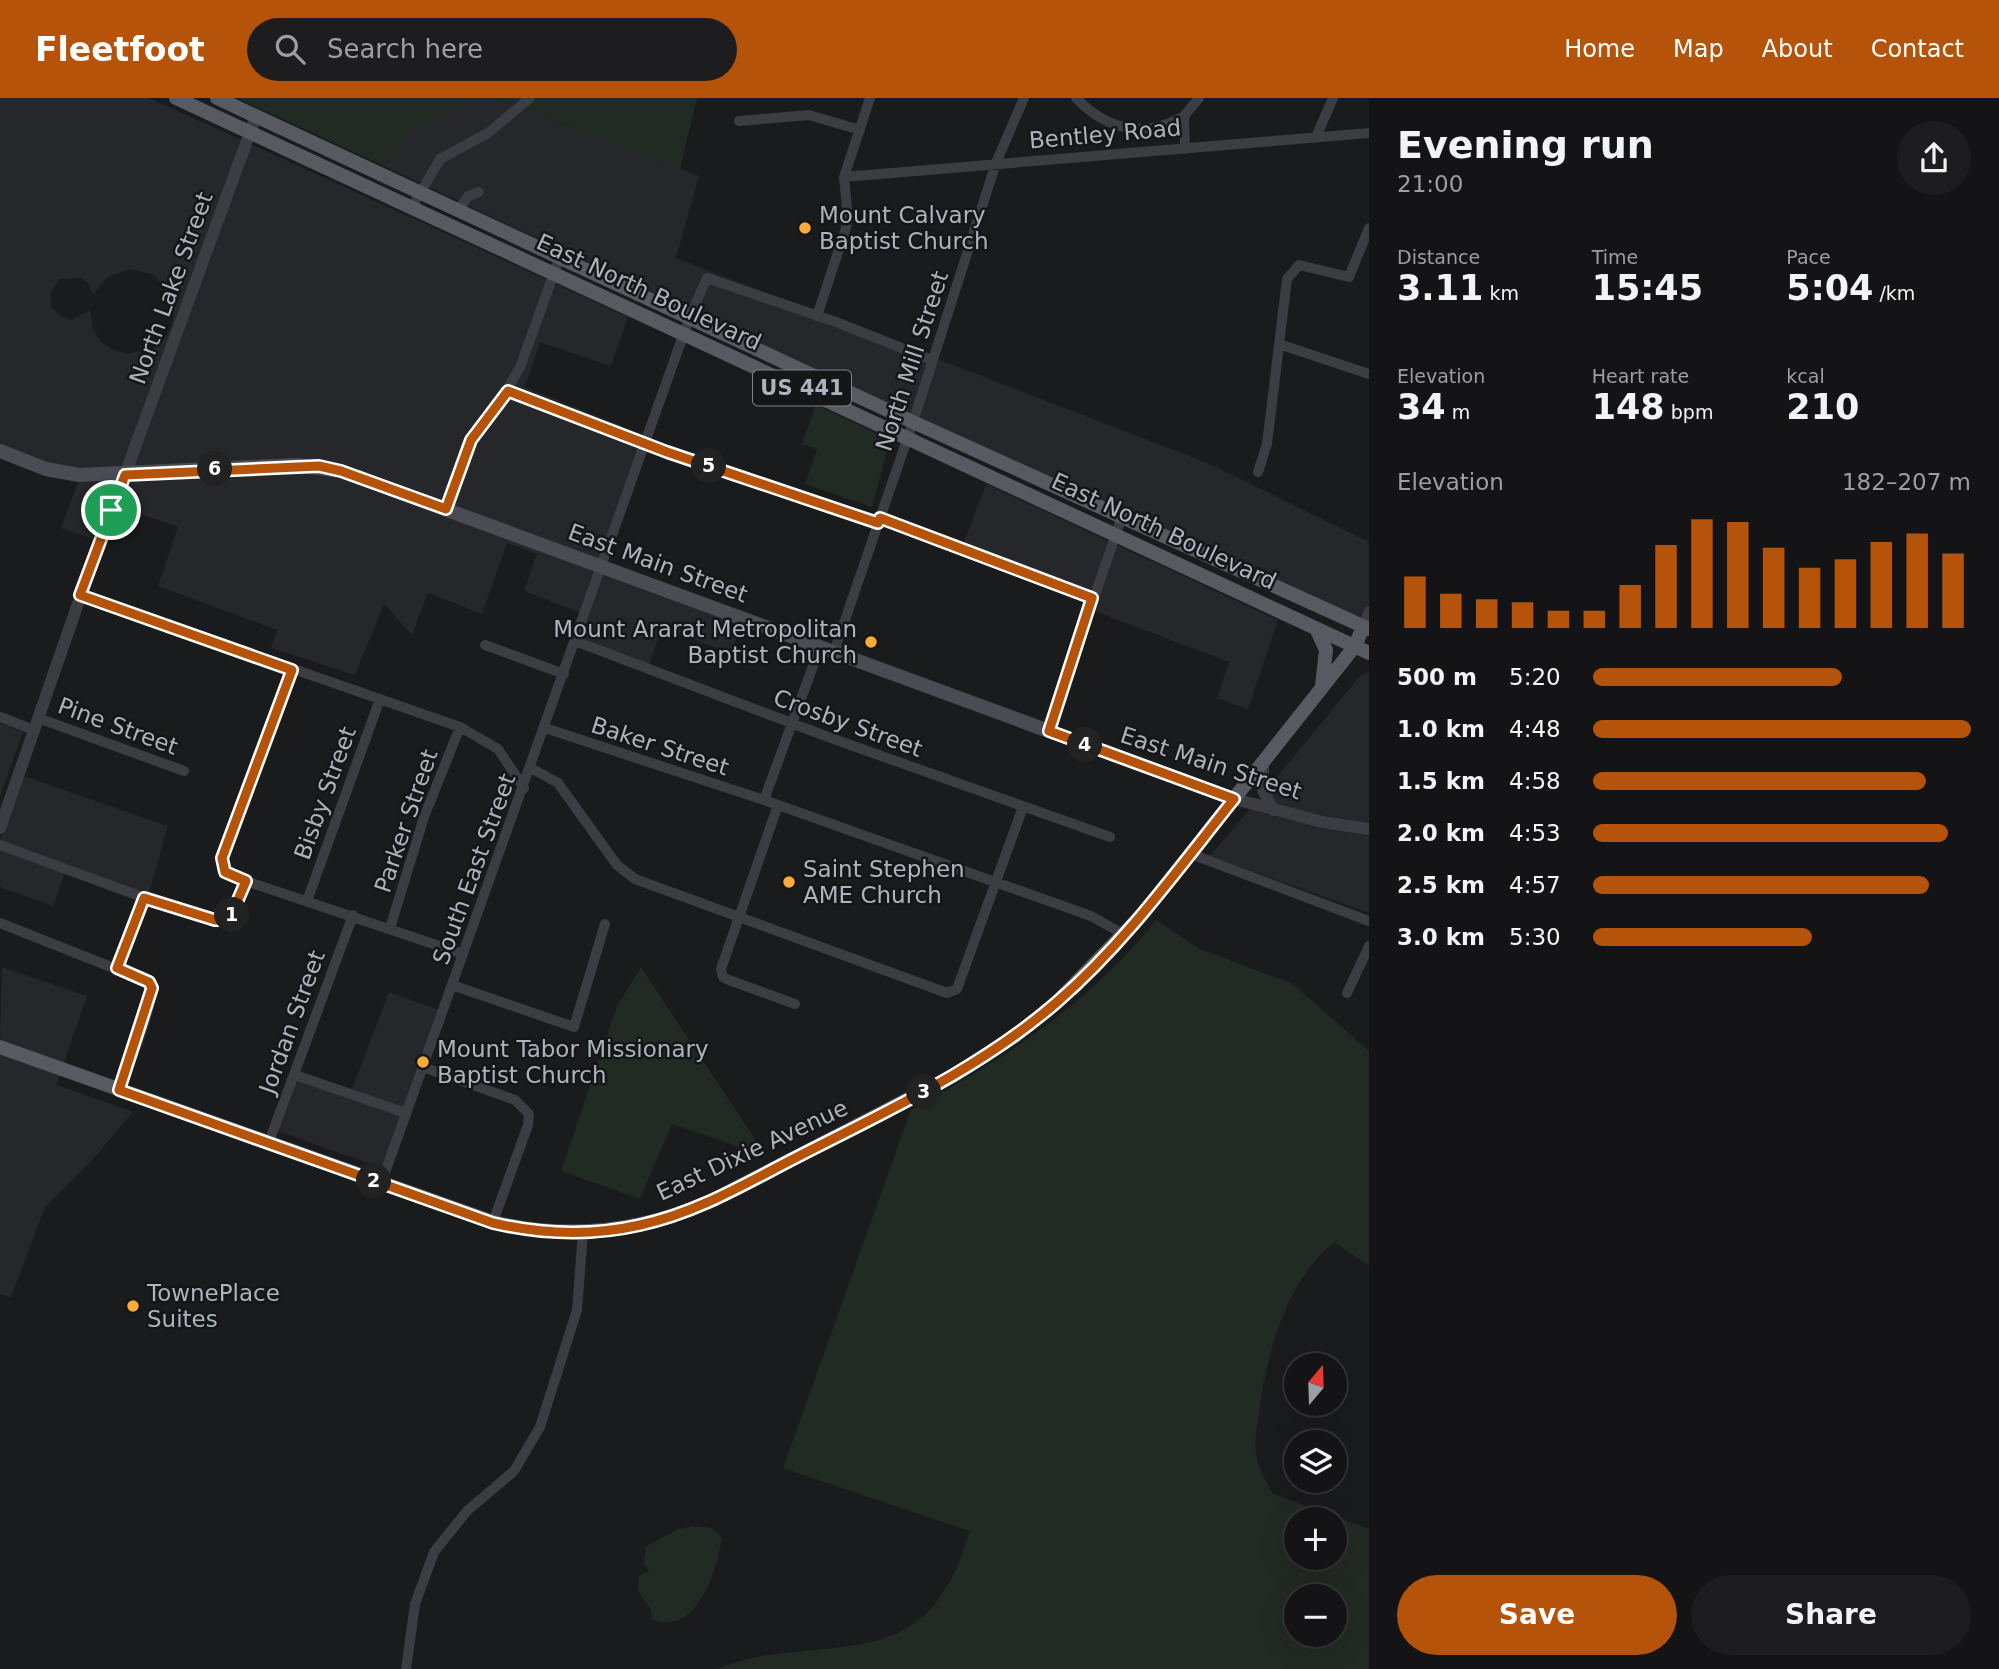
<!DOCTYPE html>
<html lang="en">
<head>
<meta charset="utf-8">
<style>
  body { margin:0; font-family:"DejaVu Sans",sans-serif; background:#1d1d1f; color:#f1f3f6; height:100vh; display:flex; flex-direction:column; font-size:26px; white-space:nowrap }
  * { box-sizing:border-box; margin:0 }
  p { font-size:23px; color:#9d9ea1 }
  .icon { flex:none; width:38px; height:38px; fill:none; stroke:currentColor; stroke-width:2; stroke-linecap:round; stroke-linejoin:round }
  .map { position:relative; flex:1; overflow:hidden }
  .sheet { display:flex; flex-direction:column; background:#141416; width:630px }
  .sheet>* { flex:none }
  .needle { width:46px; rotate:19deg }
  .tools { position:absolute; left:1284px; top:1255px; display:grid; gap:14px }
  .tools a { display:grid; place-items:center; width:63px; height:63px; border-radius:50%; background:#141416; box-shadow:0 7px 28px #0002,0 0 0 2px #333335; font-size:35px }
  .pin { position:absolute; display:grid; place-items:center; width:60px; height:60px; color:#fff; margin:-30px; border:4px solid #fff; border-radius:50%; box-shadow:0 2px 7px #0007 }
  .km { position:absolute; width:35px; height:35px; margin:-18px; border-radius:50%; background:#222; color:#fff; font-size:19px; line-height:35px; text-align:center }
  .round { display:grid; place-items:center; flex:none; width:74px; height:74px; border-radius:37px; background:#1d1d1f }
  .summary { display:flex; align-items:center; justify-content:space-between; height:119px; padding:0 28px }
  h1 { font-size:38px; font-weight:800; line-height:52px }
  .figures { display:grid; grid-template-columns:repeat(3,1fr); gap:10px; height:119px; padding:7px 28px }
  .figures div { display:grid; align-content:center }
  .figures b { font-size:35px; font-weight:800 }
  .figures small { font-size:19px; font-weight:400 }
  .figures p { font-size:19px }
  .chart { height:196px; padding:14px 28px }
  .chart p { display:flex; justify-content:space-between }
  .chart svg { width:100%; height:126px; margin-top:7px; stroke:#b45309; stroke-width:6 }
  .primary-button { display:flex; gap:14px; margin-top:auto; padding:14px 28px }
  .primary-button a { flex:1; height:80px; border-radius:42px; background:#b45309; color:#fff; font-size:28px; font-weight:800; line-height:80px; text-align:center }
  .primary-button a+a { background:#1d1d1f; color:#f1f3f6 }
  ul { padding:0 28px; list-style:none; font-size:23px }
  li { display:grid; grid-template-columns:112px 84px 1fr; align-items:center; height:52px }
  li i { height:18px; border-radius:9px; background:#b45309 }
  header { display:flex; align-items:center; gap:42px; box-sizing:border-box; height:98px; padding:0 35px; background:#b45309; color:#fff }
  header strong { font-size:33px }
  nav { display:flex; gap:38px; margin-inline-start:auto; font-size:24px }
  .search { width:490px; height:63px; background:#1d1d1f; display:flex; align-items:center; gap:18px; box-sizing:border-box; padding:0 24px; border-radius:38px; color:#9d9ea1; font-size:26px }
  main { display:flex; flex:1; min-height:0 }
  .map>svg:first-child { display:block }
  .built { fill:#26272a; fill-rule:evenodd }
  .green { fill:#222b23; fill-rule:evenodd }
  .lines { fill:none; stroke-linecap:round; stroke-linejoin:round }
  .minor { stroke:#3b3d42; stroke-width:10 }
  .tertiary { stroke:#3b3d42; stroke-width:12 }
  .secondary { stroke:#494c52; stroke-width:14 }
  .primary { stroke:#575a61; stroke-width:14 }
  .route-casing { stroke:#fff; stroke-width:14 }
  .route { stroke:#b45309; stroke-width:9 }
  .poi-dot { fill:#f8ab38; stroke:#151618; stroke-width:2.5 }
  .labels { text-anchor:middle; stroke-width:5; stroke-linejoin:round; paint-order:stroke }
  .shield { fill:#151618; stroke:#7f848c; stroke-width:2 }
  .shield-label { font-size:21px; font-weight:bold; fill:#adb3bd }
  .street-label { font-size:23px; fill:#adb3bd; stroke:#151618 }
  .poi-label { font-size:23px; fill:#adb3bd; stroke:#151618; text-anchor:start }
</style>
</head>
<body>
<header>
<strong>Fleetfoot</strong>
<div class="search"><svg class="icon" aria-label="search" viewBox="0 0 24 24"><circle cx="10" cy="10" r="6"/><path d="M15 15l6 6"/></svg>Search here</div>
<nav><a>Home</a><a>Map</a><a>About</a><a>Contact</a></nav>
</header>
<main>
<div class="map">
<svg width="1369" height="1571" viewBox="0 0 1369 1571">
  <rect width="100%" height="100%" fill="#1a1b1d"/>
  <path class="built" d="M0 0H149L242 42 123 372 64 371 0 348ZM130 171 154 177 171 198 174 212 172 227 165 240 154 250 127 256 112 251 100 243 93 230 90 212 72 222 60 218 51 208V194L60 181 81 180 88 185 93 197 106 180Z
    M474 0H495L699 78 676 160 1210 366 1369 444V527L999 358 386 69 403 42 423 24Z
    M249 45 628 219 611 268 540 244 525 289 644 337 603 464 343 369 131 372Z
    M296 371 340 377 742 525 731 555 662 530 648 569 575 542 584 516 524 493 537 456 507 445 482 516 428 495 412 537 384 506 355 577 271 550 277 532 158 488 178 429 117 408 128 381Z
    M119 381 96 442 61 430 79 382Z
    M986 386 1278 522 1248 611 1217 600 1229 564 1089 511 1094 495 962 449Z
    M1369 574V726L1276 708 1267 691 1361 577Z
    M0 625 23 634 0 699Z
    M23 678 168 728 148 799 67 769 53 808 0 789V742Z
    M1250 711 1272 718 1369 735V815L1210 758Z
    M2 869 87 898 63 967 0 944Z
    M389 894 439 912 384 1071 278 1033 297 977 351 994Z
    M0 954 60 975 57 987 133 1014 93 1061 45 1109 11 1199 0 1196Z"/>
  <path class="green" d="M237 0H474C429 25 415 23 386 69Z
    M495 0H697L680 71Z
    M816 307 890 342 872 409 805 386 817 351 802 346Z
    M1156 822 1200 851 1293 886 1369 953V1168L1334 1144C1286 1185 1269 1248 1260 1308 1258 1323 1254 1341 1256 1356 1258 1370 1267 1384 1273 1396L1369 1431V1571H715C731 1567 746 1560 762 1558 871 1543 932 1559 970 1433L783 1370 911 1012C1003 961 1090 906 1156 822ZM1297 1421H1335V1460H1297ZM1297 1498H1335V1536H1297Z
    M641 869 766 1058 672 1026 640 1101 561 1073 617 908Z
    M692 1428 711 1430 722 1440C716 1473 698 1538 653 1522L650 1510 638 1493 639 1478 649 1473 644 1465 646 1448 679 1431Z"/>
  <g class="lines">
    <path class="minor" d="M1076 0C1107 32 1145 41 1184 18
      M739 23 809 17 860 32
      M1316 39 1333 0
      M1185 49 1184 18 1199 0
      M844 79 1369 35
      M412 109 440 61 488 35 530 0
      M459 112 468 98 479 94
      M817 218 845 133 848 120 844 79 870 0
      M1279 246 1369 276
      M508 293 667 354 878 425
      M1258 374 1267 346 1287 181 1299 167 1349 179 1369 130
      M446 411 471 342 496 311 521 267 560 158
      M880 420 1092 500
      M81 497 460 629 498 651 524 690
      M1363 529 1369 513
      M575 543 828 639 1110 739
      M485 547 564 576
      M834 554 913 324 996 65 1024 0
      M292 571 222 760 223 771 246 783 463 856
      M0 619 34 632
      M38 620 184 673
      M545 630 764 702 1091 818 1125 837
      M1049 633 1122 418
      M531 670 558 685 617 767 635 781 947 895 957 891 1023 709
      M764 702 820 549
      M778 707 721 871 723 879 729 882 795 906
      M0 747 178 812 215 822H226L231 818 246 783
      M1191 756 1369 823
      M307 803 380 601
      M0 825 149 884C158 903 127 970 119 992
      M390 830 424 719 460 629
      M117 870 144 800
      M452 887 574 929 605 826
      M1347 895 1369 848
      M423 969 515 1002 529 1016 528 1027 493 1124
      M295 977 406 1015
      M269 1044 353 817
      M381 1086 690 218 707 180 836 224 932 262
      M406 1571 415 1506 434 1454 467 1413 514 1373 540 1329 577 1212 583 1134"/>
    <path class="tertiary" d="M1263 664V692L1273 712
      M1234 701 1323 724 1369 731
      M0 730 81 497 256 18"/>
    <path class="secondary" d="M0 353 46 371 79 377 296 367 341 373 1234 701"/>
    <path class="primary" d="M176 0 1369 555
      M217 0 913 324 1369 531
      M1316 530 1326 552 1322 588
      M0 949 493 1124C567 1142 640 1134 709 1104L953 978 1015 938 1057 904 1141 818 1355 548 1363 529"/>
  </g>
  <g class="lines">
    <g class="route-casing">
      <path id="route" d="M508 293 667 354 878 425 880 420 1092 500 1049 633 1234 701C1178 771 1125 845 1057 904 981 970 889 1012 799 1058 748 1084 697 1115 640 1127 592 1138 541 1136 493 1125L119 992 152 890 149 884 117 870 144 800 215 822H226L231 818 246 783 225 774 222 760 292 572 80 497 125 377 319 368 341 373 446 411 471 342Z"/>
    </g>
    <use href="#route" class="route"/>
  </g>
  <g class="poi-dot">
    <circle cx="805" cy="130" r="7"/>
    <circle cx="871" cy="544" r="7"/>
    <circle cx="789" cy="784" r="7"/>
    <circle cx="423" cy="964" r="7"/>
    <circle cx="133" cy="1208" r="7"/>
  </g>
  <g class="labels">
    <rect class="shield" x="753" y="272.5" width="98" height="35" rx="5"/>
    <g class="shield-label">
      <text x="802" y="297">US 441</text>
    </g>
    <g class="street-label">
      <text transform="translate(1105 36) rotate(-5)" y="8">Bentley Road</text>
      <text transform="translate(171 190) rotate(-70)" y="8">North Lake Street</text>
      <text transform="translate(649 194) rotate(25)" y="8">East North Boulevard</text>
      <text transform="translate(912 263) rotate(-72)" y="8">North Mill Street</text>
      <text transform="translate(1164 433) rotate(25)" y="8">East North Boulevard</text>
      <text transform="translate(658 465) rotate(20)" y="8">East Main Street</text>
      <text transform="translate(848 625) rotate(20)" y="8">Crosby Street</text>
      <text transform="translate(118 628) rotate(20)" y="8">Pine Street</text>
      <text transform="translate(660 648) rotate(18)" y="8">Baker Street</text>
      <text transform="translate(1211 665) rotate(18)" y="8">East Main Street</text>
      <text transform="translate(325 695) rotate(-70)" y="8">Bisby Street</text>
      <text transform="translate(406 723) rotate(-71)" y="8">Parker Street</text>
      <text transform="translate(474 771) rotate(-70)" y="8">South East Street</text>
      <text transform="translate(292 924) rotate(-70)" y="8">Jordan Street</text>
      <text transform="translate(752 1052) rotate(-25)" y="8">East Dixie Avenue</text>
    </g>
    <g class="poi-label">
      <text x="819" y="125">Mount Calvary<tspan x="819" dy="26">Baptist Church</tspan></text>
      <text x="857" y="539" text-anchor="end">Mount Ararat Metropolitan<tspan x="857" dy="26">Baptist Church</tspan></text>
      <text x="803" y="779">Saint Stephen<tspan x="803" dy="26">AME Church</tspan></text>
      <text x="437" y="959">Mount Tabor Missionary<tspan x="437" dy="26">Baptist Church</tspan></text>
      <text x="147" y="1203">TownePlace<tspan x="147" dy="26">Suites</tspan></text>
    </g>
  </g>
</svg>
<div class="tools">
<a><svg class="needle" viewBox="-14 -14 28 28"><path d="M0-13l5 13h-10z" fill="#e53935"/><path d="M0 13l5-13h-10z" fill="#9d9ea1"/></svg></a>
<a><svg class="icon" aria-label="layers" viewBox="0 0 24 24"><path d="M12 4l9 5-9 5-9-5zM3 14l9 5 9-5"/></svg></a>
<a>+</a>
<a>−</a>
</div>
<div class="pin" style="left:111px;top:412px;background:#1e9e55"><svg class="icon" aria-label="arrive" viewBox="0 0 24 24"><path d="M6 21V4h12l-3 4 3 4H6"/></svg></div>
<b class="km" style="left:232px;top:817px">1</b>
<b class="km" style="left:374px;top:1083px">2</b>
<b class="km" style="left:924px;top:994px">3</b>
<b class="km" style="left:1085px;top:647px">4</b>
<b class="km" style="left:709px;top:368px">5</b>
<b class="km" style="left:215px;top:371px">6</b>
</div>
<section class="sheet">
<div class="summary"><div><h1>Evening run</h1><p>21:00</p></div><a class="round"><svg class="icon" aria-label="share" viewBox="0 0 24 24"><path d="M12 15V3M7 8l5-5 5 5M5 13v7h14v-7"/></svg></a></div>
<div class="figures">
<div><p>Distance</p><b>3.11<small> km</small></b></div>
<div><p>Time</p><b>15:45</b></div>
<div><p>Pace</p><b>5:04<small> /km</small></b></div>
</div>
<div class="figures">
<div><p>Elevation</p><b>34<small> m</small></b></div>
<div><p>Heart rate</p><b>148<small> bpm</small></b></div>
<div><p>kcal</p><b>210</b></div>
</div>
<div class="chart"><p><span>Elevation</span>182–207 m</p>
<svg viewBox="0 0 160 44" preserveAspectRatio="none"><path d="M5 44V26M15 44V32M25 44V34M35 44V35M45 44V38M55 44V38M65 44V29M75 44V15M85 44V6M95 44V7M105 44V16M115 44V23M125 44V20M135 44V14M145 44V11M155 44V18"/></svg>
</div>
<ul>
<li><b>500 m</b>5:20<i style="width:66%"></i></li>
<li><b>1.0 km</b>4:48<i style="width:100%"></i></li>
<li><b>1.5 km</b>4:58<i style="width:88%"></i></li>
<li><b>2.0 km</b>4:53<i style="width:94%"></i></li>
<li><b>2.5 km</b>4:57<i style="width:89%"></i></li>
<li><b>3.0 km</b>5:30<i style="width:58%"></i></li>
</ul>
<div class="primary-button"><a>Save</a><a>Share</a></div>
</section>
</main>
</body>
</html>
